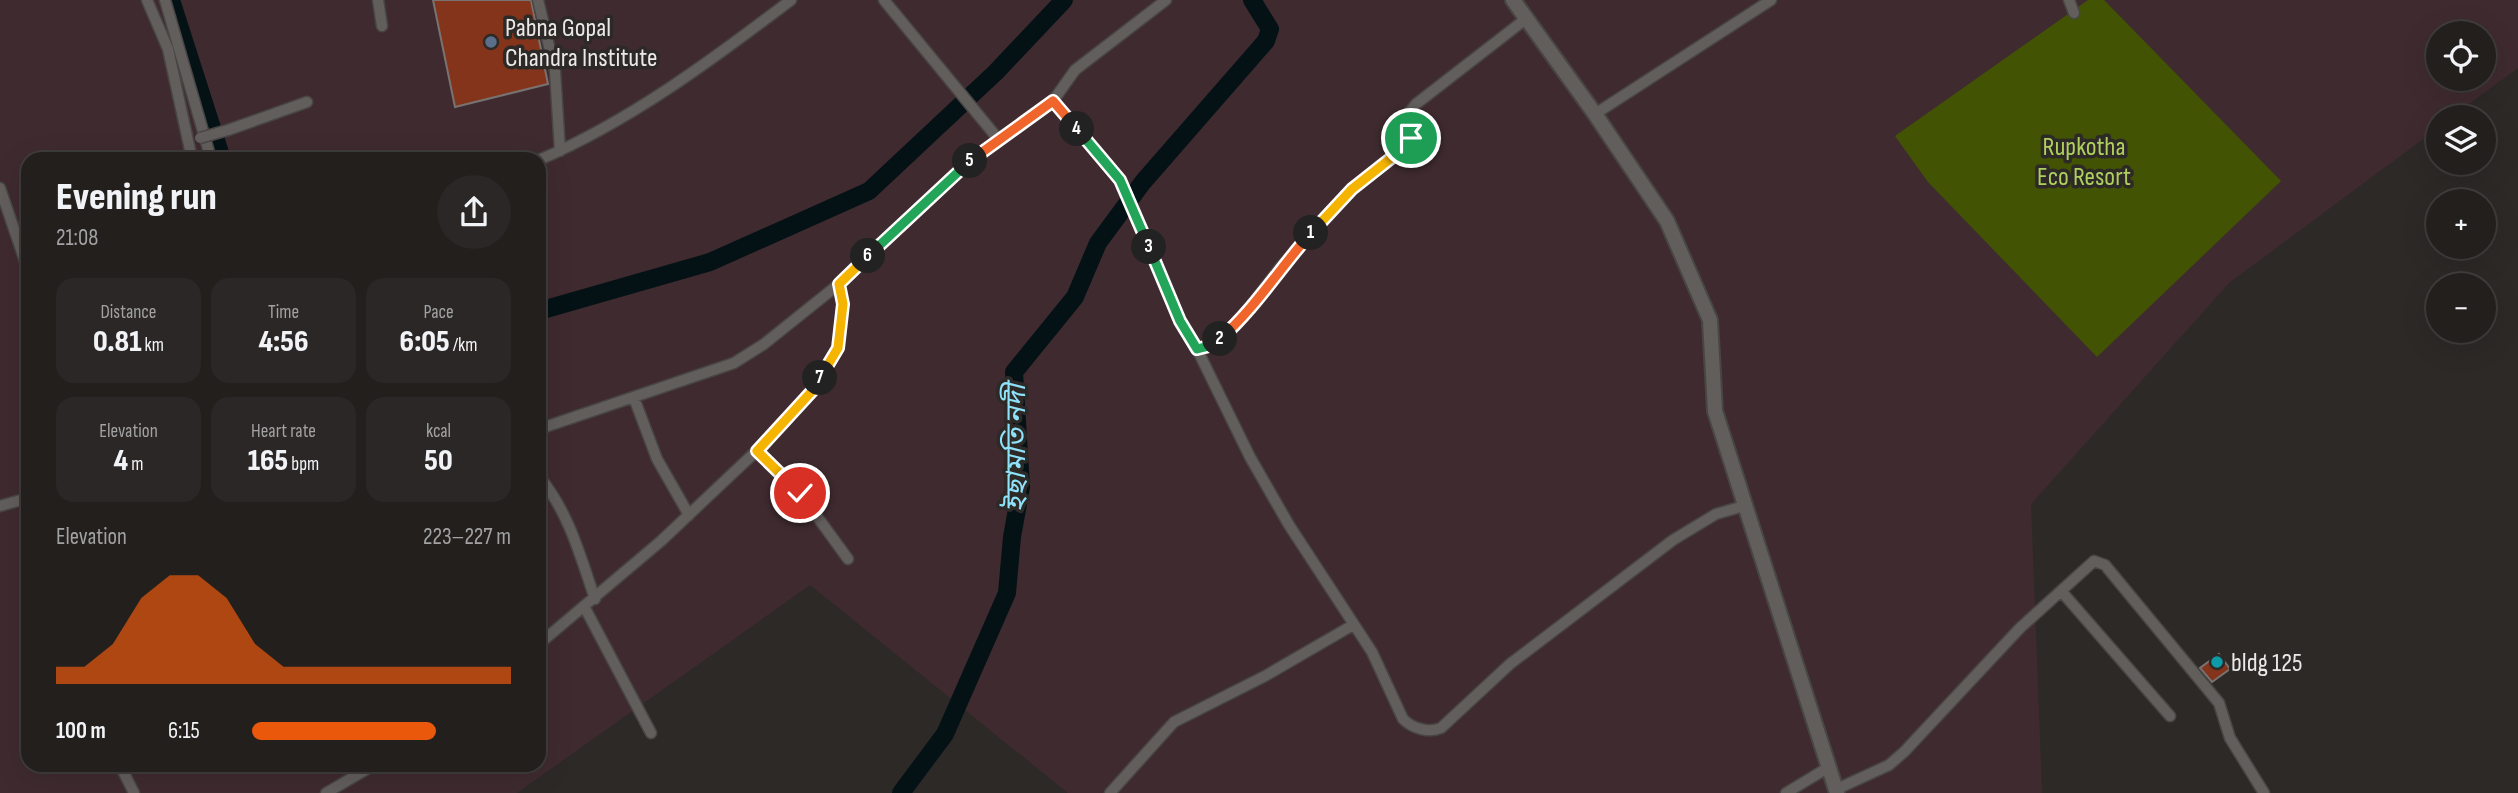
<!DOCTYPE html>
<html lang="en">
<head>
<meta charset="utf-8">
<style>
  body { margin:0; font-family:"Sofia Sans Condensed","Noto Sans Bengali",sans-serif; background:#2a2726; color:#f1f3f6; height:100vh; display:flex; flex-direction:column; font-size:26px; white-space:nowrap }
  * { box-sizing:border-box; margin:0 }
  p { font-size:23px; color:#a2a2a4 }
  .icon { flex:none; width:38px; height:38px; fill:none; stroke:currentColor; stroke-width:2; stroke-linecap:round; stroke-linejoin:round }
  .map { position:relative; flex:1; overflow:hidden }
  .details { position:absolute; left:21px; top:152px; width:525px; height:620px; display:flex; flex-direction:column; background:#221f1d; border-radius:21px; box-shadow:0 7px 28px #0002,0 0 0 2px #3f3d3b }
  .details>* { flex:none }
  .tools { position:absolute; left:2426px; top:21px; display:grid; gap:14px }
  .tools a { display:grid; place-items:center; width:70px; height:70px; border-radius:50%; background:#221f1d; box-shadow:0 7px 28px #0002,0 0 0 2px #3f3d3b; font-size:35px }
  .pin { position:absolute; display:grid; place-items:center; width:60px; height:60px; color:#fff; margin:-30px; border:4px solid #fff; border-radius:50%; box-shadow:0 2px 7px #0007 }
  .km { position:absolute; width:35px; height:35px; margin:-18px; border-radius:50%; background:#222; color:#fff; font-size:19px; line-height:35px; text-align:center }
  .round { display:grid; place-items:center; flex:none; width:74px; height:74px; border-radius:37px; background:#2a2726 }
  .head { display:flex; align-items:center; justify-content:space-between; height:119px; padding:0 35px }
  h1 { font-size:38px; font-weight:800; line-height:52px }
  .stats { display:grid; grid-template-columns:repeat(3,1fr); gap:10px; height:119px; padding:7px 35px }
  .stats div { display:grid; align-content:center; border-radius:18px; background:#2a2726; text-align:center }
  .stats b { font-size:30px; font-weight:800 }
  .stats small { font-size:19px; font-weight:400 }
  .stats p { font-size:19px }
  .chart { height:196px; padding:14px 35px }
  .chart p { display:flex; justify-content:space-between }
  .chart svg { width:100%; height:126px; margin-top:7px; fill:#ea580c; opacity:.7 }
  ul { padding:0 35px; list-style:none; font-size:23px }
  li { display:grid; grid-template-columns:112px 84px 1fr; align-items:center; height:52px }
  li i { height:18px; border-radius:9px; background:#ea580c }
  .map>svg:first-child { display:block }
  .commercial { fill:#3f2b2f; fill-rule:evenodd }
  .green { fill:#425403 }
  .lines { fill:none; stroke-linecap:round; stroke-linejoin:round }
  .river { stroke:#041216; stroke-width:18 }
  .building { fill:#84341a; stroke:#787371; stroke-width:2 }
  .street-casing { stroke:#484644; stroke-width:13 }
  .secondary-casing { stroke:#484644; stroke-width:18 }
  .street { stroke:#625e5c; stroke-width:10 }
  .secondary { stroke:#625e5c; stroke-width:14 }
  .street-bridge-casing { stroke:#484644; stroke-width:13; stroke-linecap:butt }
  .street-bridge { stroke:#625e5c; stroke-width:10 }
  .split-1-casing { stroke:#fff; stroke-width:14 }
  .split-2-casing { stroke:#fff; stroke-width:14 }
  .split-3-casing { stroke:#fff; stroke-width:14 }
  .split-4-casing { stroke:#fff; stroke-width:14 }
  .split-5-casing { stroke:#fff; stroke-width:14 }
  .split-6-casing { stroke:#fff; stroke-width:14 }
  .split-7-casing { stroke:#fff; stroke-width:14 }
  .split-8-casing { stroke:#fff; stroke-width:14 }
  .split-1 { stroke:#f5b400; stroke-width:9 }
  .split-2 { stroke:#f0652b; stroke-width:9 }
  .split-3 { stroke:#22a559; stroke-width:9 }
  .split-4 { stroke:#22a559; stroke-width:9 }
  .split-5 { stroke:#f0652b; stroke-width:9 }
  .split-6 { stroke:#22a559; stroke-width:9 }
  .split-7 { stroke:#f5b400; stroke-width:9 }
  .split-8 { stroke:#f5b400; stroke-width:9 }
  .service-dot { fill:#5c6f8a; stroke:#2d2927; stroke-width:2.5 }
  .culture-dot { fill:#0f9aa8; stroke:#2d2927; stroke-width:2.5 }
  .labels { text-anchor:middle; stroke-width:7; stroke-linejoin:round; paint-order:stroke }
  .poi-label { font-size:26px; fill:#ebe9e7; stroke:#2d2927; text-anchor:start }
  .park-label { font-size:26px; fill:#afd05d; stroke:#2d2927 }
  .water-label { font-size:28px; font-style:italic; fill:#8ee2fa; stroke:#2d2927 }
</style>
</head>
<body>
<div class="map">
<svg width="2518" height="793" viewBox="0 0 2518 793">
  <rect width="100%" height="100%" fill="#2d2927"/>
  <path class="commercial" d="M0 0H2518V68L2451 117H2438V128L2229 283 2031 504 2042 793H1068L810 585 517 793H0ZM2438 33H2483V79H2438ZM28 159H539V765H28Z"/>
  <path class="green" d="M2088 0H2104L2281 181 2097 357 1928 182 1895 136Z"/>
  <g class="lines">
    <path class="river" d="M171 0 222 159
      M539 311 710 262 869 191 996 72 1064 0
      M901 793 945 734 1007 593 1012 537 1021 487 1014 372 1075 297 1098 243 1143 182 1266 41 1270 29 1252 0"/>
  </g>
  <path class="building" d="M433 0H531L548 84 455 107Z
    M2219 654 2230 669 2212 682 2200 668Z"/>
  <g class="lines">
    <g class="street-casing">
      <path id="street" d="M147 0 168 49 192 159
        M165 0 211 159
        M378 0 382 26
        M538 0 555 71 560 151
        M884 0 999 140
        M2069 0 2074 13
        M1053 101 1120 180 1180 321 1197 349 1213 345 1238 323 1280 268 1352 189 1409 143V113L1416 104 1527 18
        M1595 114 1771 0
        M228 130 307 102
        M539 160C630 121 712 60 791 0
        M0 188 28 270
        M1197 349 1250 457 1289 525 1372 652 1403 719C1413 729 1429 733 1441 728L1510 664 1673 540 1716 514 1744 506
        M634 398 657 459 689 515
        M539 429 734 363 764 344 839 284 968 162 1053 101 1075 70 1166 0
        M757 451 800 493 848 559
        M539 476C569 513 580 555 595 599
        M0 506 28 498
        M2062 592 2170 716
        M585 608 651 733
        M539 644 661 541 768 440 813 390 838 348 843 304 839 284
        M120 765 134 793
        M1837 789 1889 765 1904 752 2020 628 2094 561 2105 565 2219 703 2230 738 2264 793
        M326 793 374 765
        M1110 793 1174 722 1265 676 1353 625
        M1786 793 1829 767"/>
    </g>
    <g class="secondary-casing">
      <path id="secondary" d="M1513 0 1595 114 1667 221 1710 320 1715 411 1837 793"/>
    </g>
    <use href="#street" class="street"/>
    <use href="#secondary" class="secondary"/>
    <g class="street-bridge-casing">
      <path id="street-bridge" d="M200 138 228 130"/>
    </g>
    <use href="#street-bridge" class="street-bridge"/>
  </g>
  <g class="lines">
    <g class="split-1-casing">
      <path id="split-1" d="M1311 233 1352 189 1409 144 1411 138"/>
    </g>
    <g class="split-2-casing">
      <path id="split-2" d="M1220 339C1255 308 1280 268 1311 233"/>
    </g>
    <g class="split-3-casing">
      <path id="split-3" d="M1149 247 1180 321 1197 349 1213 345 1220 339"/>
    </g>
    <g class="split-4-casing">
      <path id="split-4" d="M1077 129 1120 180 1149 247"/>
    </g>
    <g class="split-5-casing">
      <path id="split-5" d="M970 161 1053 101 1077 129"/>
    </g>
    <g class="split-6-casing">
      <path id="split-6" d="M868 256 970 161"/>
    </g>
    <g class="split-7-casing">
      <path id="split-7" d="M820 378 838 348 843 304 839 284 868 256"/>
    </g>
    <g class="split-8-casing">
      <path id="split-8" d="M800 493 757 451 813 390 820 378"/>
    </g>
    <use href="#split-1" class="split-1"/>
    <use href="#split-2" class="split-2"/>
    <use href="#split-3" class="split-3"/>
    <use href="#split-4" class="split-4"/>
    <use href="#split-5" class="split-5"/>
    <use href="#split-6" class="split-6"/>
    <use href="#split-7" class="split-7"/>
    <use href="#split-8" class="split-8"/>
  </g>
  <circle class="service-dot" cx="491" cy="42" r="7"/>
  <circle class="culture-dot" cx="2217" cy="662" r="7"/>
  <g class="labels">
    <g class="poi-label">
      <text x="505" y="36">Pabna Gopal<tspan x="505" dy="30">Chandra Institute</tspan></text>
      <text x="2231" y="671">bldg 125</text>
    </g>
    <g class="park-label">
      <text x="2084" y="155">Rupkotha<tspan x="2084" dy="30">Eco Resort</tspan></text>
    </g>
    <g class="water-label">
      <text transform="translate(1015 448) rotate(-90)" y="10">ইছামতি নদী</text>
    </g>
  </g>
</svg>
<div class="tools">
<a><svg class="icon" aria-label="locate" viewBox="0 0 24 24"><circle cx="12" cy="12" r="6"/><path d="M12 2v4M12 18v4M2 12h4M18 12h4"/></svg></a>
<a><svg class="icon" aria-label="layers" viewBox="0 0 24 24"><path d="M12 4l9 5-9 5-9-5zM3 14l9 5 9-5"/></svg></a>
<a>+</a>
<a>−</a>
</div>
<div class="pin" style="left:1411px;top:138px;background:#1e9e55"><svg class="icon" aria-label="arrive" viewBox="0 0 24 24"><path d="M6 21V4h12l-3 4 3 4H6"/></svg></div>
<div class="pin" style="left:800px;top:493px;background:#d93025"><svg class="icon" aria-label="check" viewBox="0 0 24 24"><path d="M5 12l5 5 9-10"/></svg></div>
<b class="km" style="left:1311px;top:233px">1</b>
<b class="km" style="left:1220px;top:339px">2</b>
<b class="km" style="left:1149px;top:247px">3</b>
<b class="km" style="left:1077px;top:129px">4</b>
<b class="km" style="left:970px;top:161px">5</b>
<b class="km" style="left:868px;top:256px">6</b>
<b class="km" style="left:820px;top:378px">7</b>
<section class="details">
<div class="head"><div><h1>Evening run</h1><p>21:08</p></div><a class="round"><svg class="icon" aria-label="share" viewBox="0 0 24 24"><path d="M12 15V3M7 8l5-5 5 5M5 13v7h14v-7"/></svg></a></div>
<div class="stats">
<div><p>Distance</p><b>0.81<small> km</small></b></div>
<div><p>Time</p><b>4:56</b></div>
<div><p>Pace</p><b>6:05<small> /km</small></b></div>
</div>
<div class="stats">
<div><p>Elevation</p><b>4<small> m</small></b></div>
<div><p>Heart rate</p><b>165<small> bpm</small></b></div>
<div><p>kcal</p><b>50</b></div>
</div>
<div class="chart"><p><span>Elevation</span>223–227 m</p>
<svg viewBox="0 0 160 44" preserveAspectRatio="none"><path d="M0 44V38L10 38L20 30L30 14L40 6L50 6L60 14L70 30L80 38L90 38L100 38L110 38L120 38L130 38L140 38L150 38L160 38V44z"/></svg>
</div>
<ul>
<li><b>100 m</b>6:15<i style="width:71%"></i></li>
</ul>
</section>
</div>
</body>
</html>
